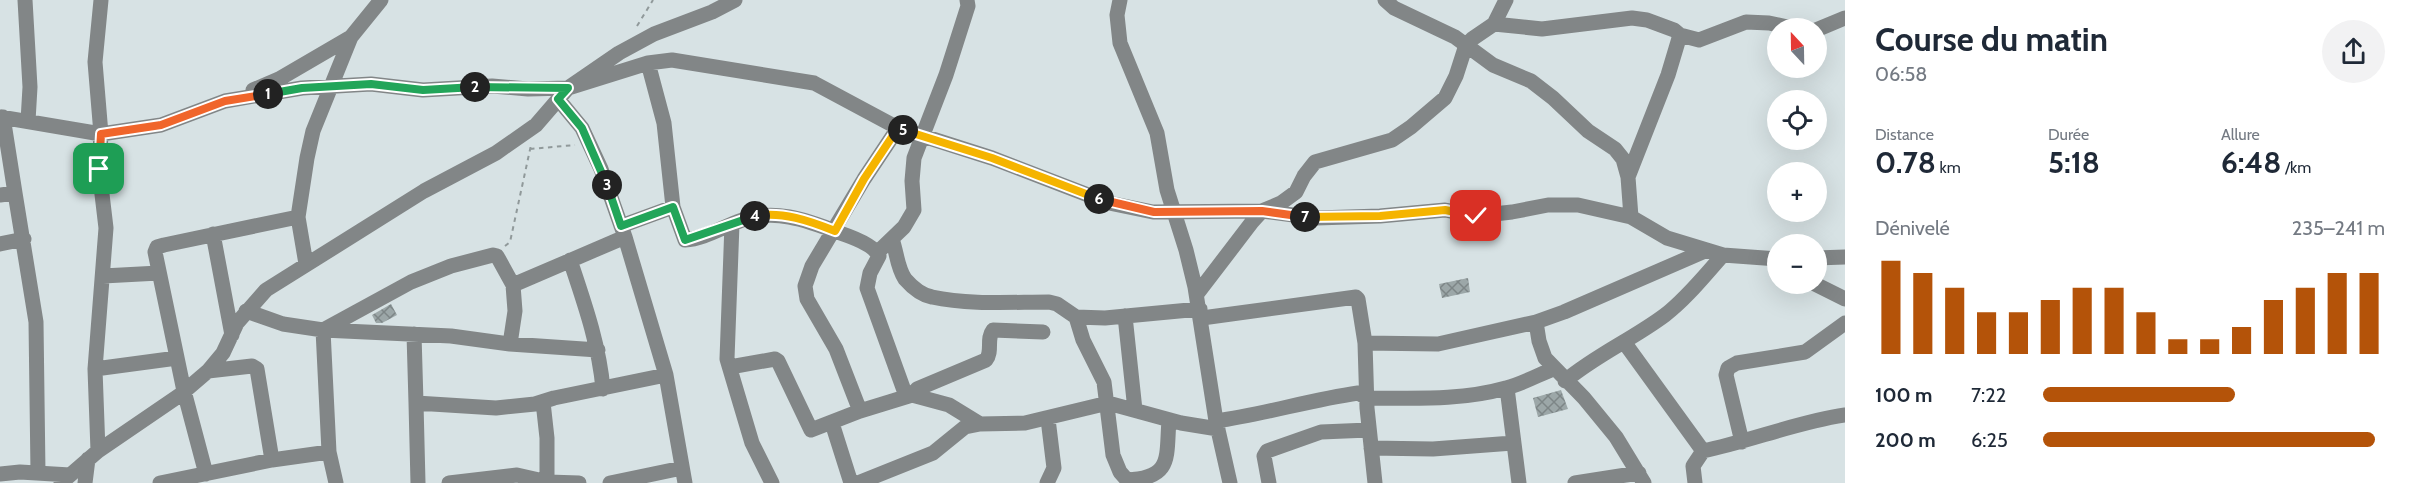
<!DOCTYPE html>
<html lang="fr">
<head>
<meta charset="utf-8">
<style>
  body { margin:0; font-family:Cabin,sans-serif; background:#f2f2f3; color:#1f2937; height:100vh; display:flex; flex-direction:column; font-size:22px; white-space:nowrap }
  * { box-sizing:border-box; margin:0 }
  p { font-size:20px; color:#747a83 }
  .icon { flex:none; width:33px; height:33px; fill:none; stroke:currentColor; stroke-width:2; stroke-linecap:round; stroke-linejoin:round }
  .map { position:relative; flex:1; overflow:hidden }
  .sheet { display:flex; flex-direction:column; background:#fff; width:570px }
  .sheet>* { flex:none }
  .needle { width:39px; rotate:338deg }
  .fabs { position:absolute; left:1767px; top:18px; display:grid; gap:12px }
  .fabs a { display:grid; place-items:center; width:60px; height:60px; border-radius:50%; background:#fff; box-shadow:0 6px 24px #0002; font-size:30px }
  .pin { position:absolute; display:grid; place-items:center; width:51px; height:51px; color:#fff; margin:-26px; border-radius:12px; box-shadow:0 3px 9px #0006 }
  .km { position:absolute; width:30px; height:30px; margin:-15px; border-radius:50%; background:#222; color:#fff; font-size:16px; line-height:30px; text-align:center }
  .round { display:grid; place-items:center; flex:none; width:63px; height:63px; border-radius:32px; background:#f2f2f3 }
  .overview { display:flex; align-items:center; justify-content:space-between; height:102px; padding:0 30px }
  h1 { font-size:33px; font-weight:700; line-height:45px }
  .figures { display:grid; grid-template-columns:repeat(3,1fr); gap:9px; height:102px; padding:6px 30px }
  .figures div { display:grid; align-content:center }
  .figures b { font-size:30px; font-weight:700 }
  .figures small { font-size:16px; font-weight:400 }
  .figures p { font-size:16px }
  .chart { height:168px; padding:12px 30px }
  .chart p { display:flex; justify-content:space-between }
  .chart svg { width:100%; height:108px; margin-top:6px; stroke:#b45309; stroke-width:6 }
  ul { padding:0 30px; list-style:none; font-size:20px }
  li { display:grid; grid-template-columns:96px 72px 1fr; align-items:center; height:45px }
  li i { height:15px; border-radius:8px; background:#b45309 }
  main { display:flex; flex:1; min-height:0 }
  .map>svg:first-child { display:block }
  .building { fill:url(#building-cross-hatch) }
  .lines { fill:none; stroke-linecap:round; stroke-linejoin:round }
  .path { stroke:#90999a; stroke-width:2; stroke-dasharray:4.5 4.5; stroke-linecap:butt }
  .minor { stroke:#828687; stroke-width:15 }
  .split-1-casing { stroke:#fff; stroke-width:12 }
  .split-2-casing { stroke:#fff; stroke-width:12 }
  .split-3-casing { stroke:#fff; stroke-width:12 }
  .split-4-casing { stroke:#fff; stroke-width:12 }
  .split-5-casing { stroke:#fff; stroke-width:12 }
  .split-6-casing { stroke:#fff; stroke-width:12 }
  .split-7-casing { stroke:#fff; stroke-width:12 }
  .split-8-casing { stroke:#fff; stroke-width:12 }
  .split-1 { stroke:#f0652b; stroke-width:8 }
  .split-2 { stroke:#22a559; stroke-width:8 }
  .split-3 { stroke:#22a559; stroke-width:8 }
  .split-4 { stroke:#22a559; stroke-width:8 }
  .split-5 { stroke:#f5b400; stroke-width:8 }
  .split-6 { stroke:#f5b400; stroke-width:8 }
  .split-7 { stroke:#f0652b; stroke-width:8 }
  .split-8 { stroke:#f5b400; stroke-width:8 }
</style>
</head>
<body>
<main>
<div class="map">
<svg width="1845" height="483" viewBox="0 0 1845 483">
  <defs>
    <pattern id="building-cross-hatch" width="8" height="8" patternUnits="userSpaceOnUse" patternTransform="scale(1.5)"><rect width="8" height="8" fill="#9ca7a8"/><path d="M0 0l8 8M0 8l8-8" fill="none" stroke="#7d8687"/></pattern>
  </defs>
  <rect width="100%" height="100%" fill="#d7e2e4"/>
  <path class="building" d="M1468 278 1470 292 1442 298 1439 284Z
    M391 304 397 315 382 323H376L372 315Z
    M1561 390 1568 409 1538 417 1533 398Z"/>
  <g class="lines">
    <path class="path" d="M637 26 653 0
      M530 149 575 145
      M505 246 510 242 531 145"/>
    <path class="minor" d="M25 0 30 87 28 121
      M1120 0 1117 15 1120 43 1157 133 1167 190 1186 250 1195 287 1216 421 1230 483
      M1385 0 1394 8 1455 37 1493 65 1531 81 1553 98 1588 131 1615 149 1623 159 1628 177 1631 217
      M1494 24 1542 29 1632 18 1647 20 1674 30 1680 35 1699 40 1746 22 1769 23 1792 28
      M1816 30 1845 18
      M648 63 664 123 673 207 685 240C703 239 721 228 737 222 772 207 807 220 840 233 852 237 874 245 879 256L870 273 867 288 906 396
      M253 90 279 79 351 37 381 0
      M558 99 582 128 601 169 625 237 666 375 685 483
      M0 117 101 134 161 125 225 101 302 88 371 84 423 90 492 86 528 89 568 88 648 63 672 60 814 83 898 128 992 158 1109 203 1153 212 1262 211 1316 218 1380 216 1445 210 1476 216 1512 212 1548 205H1578L1631 217 1667 238 1723 255 1778 259
      M1628 177 1668 75 1680 35
      M15 193 36 322 38 473
      M0 195 15 193 3 117
      M732 224 727 359 752 443 772 483
      M621 226 673 207
      M213 234 232 335
      M892 239C897 253 897 267 905 279 912 287 921 295 932 297 969 305 1011 302 1049 302L1057 304 1076 317
      M0 244 24 239
      M878 252 904 227 914 210 912 181 914 158 946 75 968 6 967 0
      M1816 258 1845 257
      M570 260C584 302 599 344 603 389
      M306 264 298 217 307 158 313 131 351 37
      M103 276 159 273
      M1815 284 1845 299
      M1197 294 1252 222 1262 211 1281 203 1296 192 1304 176 1315 162 1392 140 1411 127 1445 98 1456 76 1466 45 1472 39 1494 24 1506 0
      M246 311 283 324 323 330 451 336 510 344 598 350
      M1125 316 1135 410
      M1202 318 1356 297 1358 299 1365 343 1367 408 1375 483
      M1536 322 1539 341 1545 358 1584 398 1616 437 1644 483
      M414 334 416 403 496 408 535 404 554 398 666 375
      M1624 342 1703 451
      M1365 343 1438 344 1536 322 1564 312 1707 250
      M510 344 515 311 513 285 625 237
      M730 367 775 359 778 361 811 430 860 411 912 395 949 405 980 424
      M95 369 177 358
      M208 371 252 366 257 369 272 460
      M1565 381C1596 355 1633 339 1665 315 1687 298 1705 275 1723 255
      M1507 388 1519 483
      M912 395 917 389 986 360C993 351 986 339 993 330L1043 332
      M543 402 547 438V483
      M416 403 418 483
      M860 411 836 349 807 299 805 286 812 266 864 179 898 128
      M1169 420C1166 457 1173 478 1127 480L1120 472 1113 455 1104 382 1083 340 1076 317 1105 318 1200 309
      M1216 421C1265 414 1310 400 1358 393L1367 398C1414 398 1460 401 1506 388 1522 384 1538 375 1553 369
      M832 423 851 483
      M1742 442 1726 375 1728 368 1737 363 1805 352 1845 323
      M1371 448 1433 449 1513 443
      M98 451 95 369 106 228 99 169 101 134 95 62 101 0
      M0 474 20 472 70 475
      M206 474 184 391 155 252 157 247 164 245 298 217
      M61 483 98 451 180 395 208 371 223 353 237 323 266 290 424 191 496 153 536 125 568 88 619 53 654 34 712 12 735 0
      M85 483 88 459
      M160 483 272 460 329 452
      M336 483 329 452 323 330 411 282 451 266 493 255 497 256 513 285
      M449 483 517 475 548 482 579 483
      M610 483 682 468
      M858 483 933 453 965 427 980 424 1025 423 1108 403 1181 423 1218 429
      M1047 483 1054 468 1048 419
      M1269 483 1264 456 1267 451 1321 432 1369 430
      M1575 483 1639 473
      M1695 483 1693 466 1703 451C1751 441 1797 422 1845 415"/>
  </g>
  <g class="lines">
    <g class="split-1-casing">
      <path id="split-1" d="M99 169 101 134 161 125 225 101 268 94"/>
    </g>
    <g class="split-2-casing">
      <path id="split-2" d="M268 94 302 88 371 84 423 90 475 87"/>
    </g>
    <g class="split-3-casing">
      <path id="split-3" d="M475 87 568 88 558 99 582 128 607 185"/>
    </g>
    <g class="split-4-casing">
      <path id="split-4" d="M607 185 621 226 673 207 685 240 755 216"/>
    </g>
    <g class="split-5-casing">
      <path id="split-5" d="M755 216C782 211 810 221 835 231L864 179 898 128 903 130"/>
    </g>
    <g class="split-6-casing">
      <path id="split-6" d="M903 130 992 158 1099 199"/>
    </g>
    <g class="split-7-casing">
      <path id="split-7" d="M1099 199 1154 212 1262 211 1305 217"/>
    </g>
    <g class="split-8-casing">
      <path id="split-8" d="M1305 217 1380 216 1445 210 1476 216"/>
    </g>
    <use href="#split-1" class="split-1"/>
    <use href="#split-2" class="split-2"/>
    <use href="#split-3" class="split-3"/>
    <use href="#split-4" class="split-4"/>
    <use href="#split-5" class="split-5"/>
    <use href="#split-6" class="split-6"/>
    <use href="#split-7" class="split-7"/>
    <use href="#split-8" class="split-8"/>
  </g>
</svg>
<div class="fabs">
<a><svg class="needle" viewBox="-14 -14 28 28"><path d="M0-13l5 13h-10z" fill="#e53935"/><path d="M0 13l5-13h-10z" fill="#747a83"/></svg></a>
<a><svg class="icon" aria-label="locate" viewBox="0 0 24 24"><circle cx="12" cy="12" r="6"/><path d="M12 2v4M12 18v4M2 12h4M18 12h4"/></svg></a>
<a>+</a>
<a>−</a>
</div>
<div class="pin" style="left:99px;top:169px;background:#1e9e55"><svg class="icon" aria-label="arrive" viewBox="0 0 24 24"><path d="M6 21V4h12l-3 4 3 4H6"/></svg></div>
<div class="pin" style="left:1476px;top:216px;background:#d93025"><svg class="icon" aria-label="check" viewBox="0 0 24 24"><path d="M5 12l5 5 9-10"/></svg></div>
<b class="km" style="left:268px;top:94px">1</b>
<b class="km" style="left:475px;top:87px">2</b>
<b class="km" style="left:607px;top:185px">3</b>
<b class="km" style="left:755px;top:216px">4</b>
<b class="km" style="left:903px;top:130px">5</b>
<b class="km" style="left:1099px;top:199px">6</b>
<b class="km" style="left:1305px;top:217px">7</b>
</div>
<section class="sheet">
<div class="overview"><div><h1>Course du matin</h1><p>06:58</p></div><a class="round"><svg class="icon" aria-label="share" viewBox="0 0 24 24"><path d="M12 15V3M7 8l5-5 5 5M5 13v7h14v-7"/></svg></a></div>
<div class="figures">
<div><p>Distance</p><b>0.78<small> km</small></b></div>
<div><p>Durée</p><b>5:18</b></div>
<div><p>Allure</p><b>6:48<small> /km</small></b></div>
</div>
<div class="chart"><p><span>Dénivelé</span>235–241 m</p>
<svg viewBox="0 0 160 44" preserveAspectRatio="none"><path d="M5 44V6M15 44V11M25 44V17M35 44V27M45 44V27M55 44V22M65 44V17M75 44V17M85 44V27M95 44V38M105 44V38M115 44V33M125 44V22M135 44V17M145 44V11M155 44V11"/></svg>
</div>
<ul>
<li><b>100 m</b>7:22<i style="width:56%"></i></li>
<li><b>200 m</b>6:25<i style="width:97%"></i></li>
</ul>
</section>
</main>
</body>
</html>
